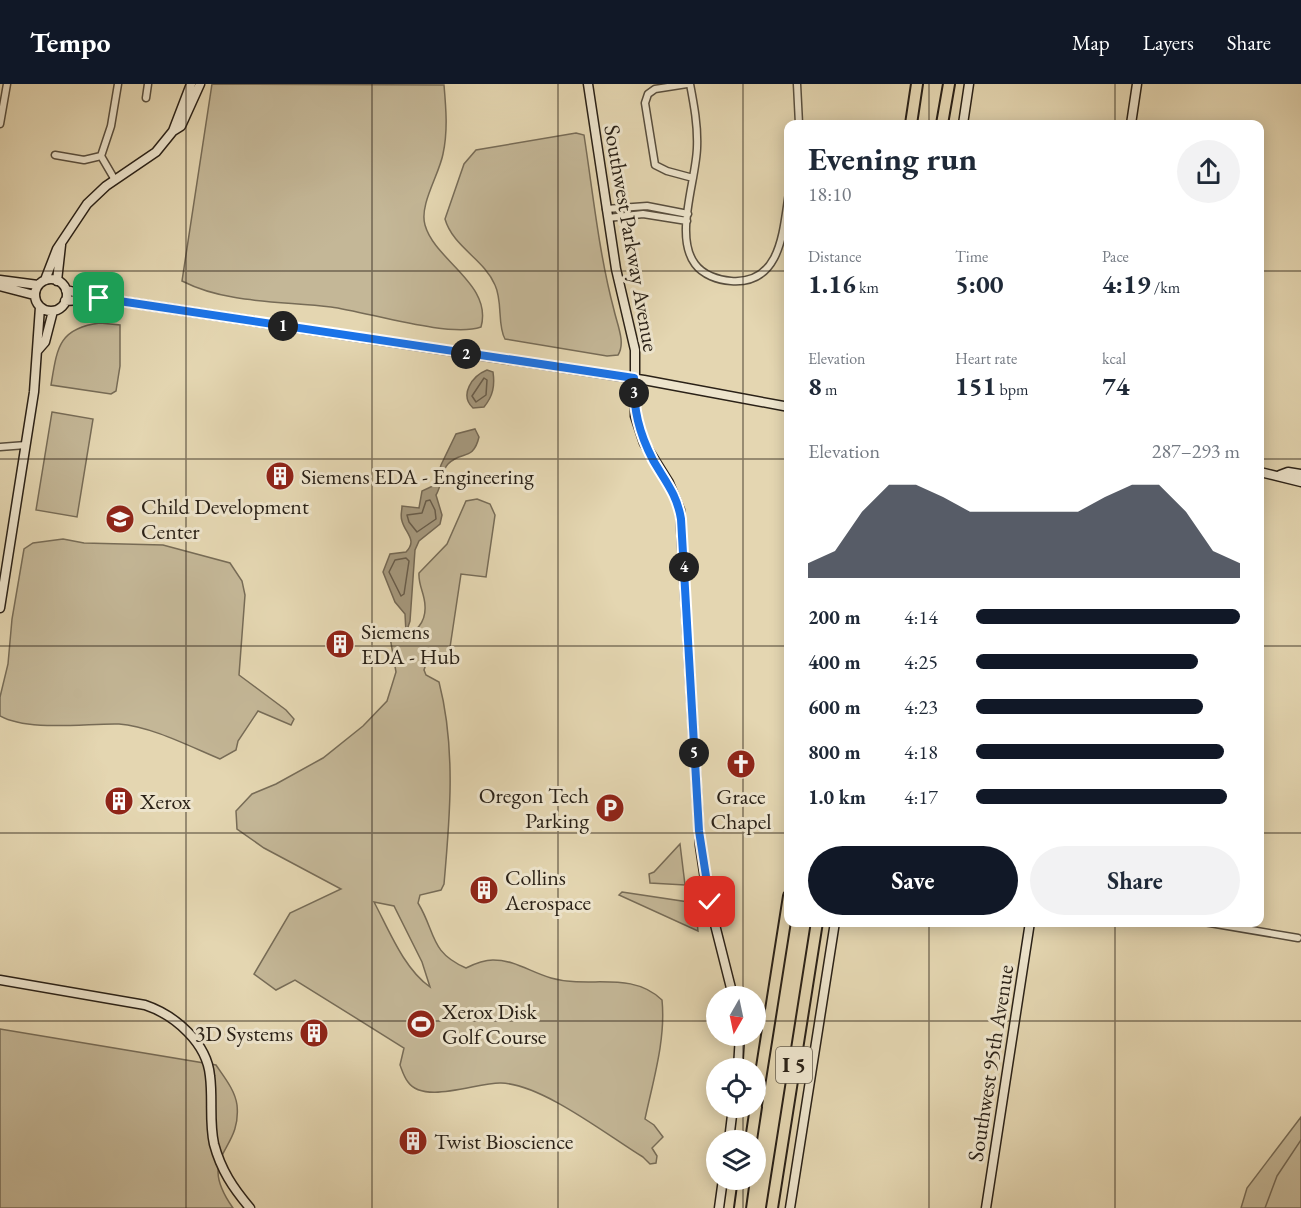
<!DOCTYPE html>
<html lang="en">
<head>
<meta charset="utf-8">
<style>
  body { margin:0; font-family:"EB Garamond",serif; background:#f2f2f3; color:#1f2937; height:100vh; display:flex; flex-direction:column; font-size:22px; white-space:nowrap }
  * { box-sizing:border-box; margin:0 }
  p { font-size:20px; color:#747a83 }
  .icon { flex:none; width:33px; height:33px; fill:none; stroke:currentColor; stroke-width:2; stroke-linecap:round; stroke-linejoin:round }
  .map { position:relative; flex:1; overflow:hidden }
  .sheet { position:absolute; left:784px; top:36px; width:480px; height:807px; display:flex; flex-direction:column; background:#fff; border-radius:12px; box-shadow:0 3px 15px #0003 }
  .sheet>* { flex:none }
  .needle { width:39px; rotate:189deg }
  .fabs { position:absolute; left:706px; top:902px; display:grid; gap:12px }
  .fabs a { display:grid; place-items:center; width:60px; height:60px; border-radius:50%; background:#fff; box-shadow:0 3px 15px #0003; font-size:30px }
  .pin { position:absolute; display:grid; place-items:center; width:51px; height:51px; color:#fff; margin:-26px; border-radius:12px; box-shadow:0 3px 9px #0006 }
  .km { position:absolute; width:30px; height:30px; margin:-15px; border-radius:50%; background:#222; color:#fff; font-size:16px; line-height:30px; text-align:center }
  .round { display:grid; place-items:center; flex:none; width:63px; height:63px; border-radius:32px; background:#f2f2f3 }
  .headline { display:flex; align-items:center; justify-content:space-between; height:102px; padding:0 24px }
  h1 { font-size:33px; font-weight:700; line-height:45px }
  .stats { display:grid; grid-template-columns:repeat(3,1fr); gap:9px; height:102px; padding:6px 24px }
  .stats div { display:grid; align-content:center }
  .stats b { font-size:26px; font-weight:700 }
  .stats small { font-size:16px; font-weight:400 }
  .stats p { font-size:16px }
  .chart { height:168px; padding:12px 24px }
  .chart p { display:flex; justify-content:space-between }
  .chart svg { width:100%; height:108px; margin-top:6px; fill:#111827; opacity:.7 }
  .button { display:flex; gap:12px; margin-top:auto; padding:12px 24px }
  .button a { flex:1; height:69px; border-radius:36px; background:#111827; color:#fff; font-size:24px; font-weight:700; line-height:69px; text-align:center }
  .button a+a { background:#f2f2f3; color:#1f2937 }
  ul { padding:0 24px; list-style:none; font-size:20px }
  li { display:grid; grid-template-columns:96px 72px 1fr; align-items:center; height:45px }
  li i { height:15px; border-radius:8px; background:#111827 }
  header { display:flex; align-items:center; gap:36px; box-sizing:border-box; height:84px; padding:0 30px; background:#111827; color:#fff }
  header strong { font-size:28px }
  nav { display:flex; gap:33px; margin-inline-start:auto; font-size:21px }
  .map>svg:first-child { display:block }
  .green { fill:#c4b797; stroke:#776c57; stroke-width:1.5; fill-rule:evenodd }
  .water { fill:#a5987d; stroke:#746854; stroke-width:1.5 }
  .lines { fill:none; stroke-linecap:round; stroke-linejoin:round }
  .shore { stroke:#685c4a; stroke-width:1.5 }
  .stream { stroke:#746854; stroke-width:1.5 }
  .street-casing { stroke:#584e3e; stroke-width:9 }
  .secondary-casing { stroke:#2a2117; stroke-width:11 }
  .highway-casing { stroke:#2a2117; stroke-width:14 }
  .street { stroke:#ede4cc; stroke-width:6 }
  .secondary { stroke:#ede4cc; stroke-width:8 }
  .highway { stroke:#e4d6b1; stroke-width:10 }
  .route-casing { stroke:#fff; stroke-width:12 }
  .route { stroke:#1a73e8; stroke-width:8 }
  .grid { fill:none; stroke:#2a2117; stroke-width:1.5; stroke-opacity:0.55 }
  .labels { text-anchor:middle; stroke-width:6; stroke-linejoin:round; paint-order:stroke }
  .shield { fill:#ede4cc; stroke:#645c4d; stroke-width:1.5 }
  .shield-label { font-size:21px; font-weight:bold; fill:#2a2117 }
  .street-label { font-size:22px; fill:#2a2117; stroke:#ede4cc }
  .poi-label { font-size:22px; fill:#2a2117; stroke:#ede4cc; text-anchor:start }
</style>
</head>
<body>
<header>
<strong>Tempo</strong>
<nav><a>Map</a><a>Layers</a><a>Share</a></nav>
</header>
<div class="map">
<svg width="1301" height="1124" viewBox="0 0 1301 1124">
  <rect width="100%" height="100%" fill="#e4d6b1"/>
  <filter id="stains"><feTurbulence type="fractalNoise" baseFrequency=".00333" numOctaves="4"/><feColorMatrix values="0 0 0 0 .2 0 0 0 0 .09 0 0 0 0 .02 0 0 0 .5 -.17"/></filter>
  <radialGradient id="worn" r=".72"><stop offset=".6" stop-color="#630" stop-opacity="0"/><stop offset="1" stop-color="#630" stop-opacity=".3"/></radialGradient>
  <path class="green" d="M212 0 444 1C446 24 448 47 443 70 439 91 419 121 425 141 435 177 493 200 481 243 449 254 368 228 331 223 282 217 227 220 182 197Z
    M576 49 584 51C593 109 599 170 614 226 617 240 626 259 618 271L607 272 505 255C497 241 503 218 495 201 484 175 453 163 445 135L464 80 476 66Z
    M100 239 120 241V282L116 307 111 310 51 301C57 265 58 244 100 239Z
    M52 328 93 335 77 433 36 426Z
    M477 415 490 420 495 431 486 493 461 490 449 570 445 576 426 580 424 586 426 591 439 598C456 664 450 733 444 800L441 806 420 811 418 819C436 848 429 868 466 884 474 880 484 876 493 876 515 876 530 888 551 894 589 905 631 886 662 916 666 955 653 997 645 1035L654 1041 663 1053 652 1064 657 1072 656 1079 650 1080 643 1073C607 1051 542 1000 501 999 478 998 424 1021 408 998 404 993 402 986 400 981L404 964 295 896 276 906 254 890 290 829 341 805 264 764 237 745 236 727 252 710 276 700 323 674 363 642 387 617 396 588 390 553 397 544 401 549C416 553 426 536 425 522 425 510 418 501 419 489L447 460 466 417ZM374 818 394 822 422 878 430 903C404 885 389 846 374 818Z
    M63 455 84 459 163 461 230 479 242 497 245 511 239 591 286 626 294 635 291 641 258 627 238 657 236 666 220 675C191 663 150 642 119 640 88 639 28 648 0 632V613L8 580 12 535 24 465 33 459Z
    M680 760 685 801 650 799 649 790 654 788Z
    M622 808 695 819 698 847 619 811Z
    M0 945 216 981C224 993 235 1006 237 1021 242 1069 195 1070 233 1124H0Z
    M1301 1033V1124H1241L1247 1104Z"/>
  <path class="water" d="M487 286 493 288C495 302 493 312 484 323L473 324C459 311 472 292 487 286Z
    M475 345 479 353C473 378 461 366 448 380 441 387 442 402 436 411L442 431 440 440 419 457 415 466 410 537 406 549 405 530 395 518 383 488 390 470 406 468C418 456 405 449 402 437 400 432 402 427 402 422L419 424 422 407 435 401 441 381 456 350Z"/>
  <g class="lines">
    <path class="shore" d="M484 294 487 296 486 311 476 318 472 312Z
      M430 416 435 426 436 435 417 448 409 438 407 431 422 429 426 417Z
      M406 474 409 477 404 510 401 512 389 488 395 476Z"/>
    <path class="stream" d="M1265 1124 1277 1092 1301 1056"/>
    <g class="street-casing">
      <path id="street" d="M687 0 655 5 648 10 645 19 655 81 667 87 693 94
        M690 0C694 21 698 42 697 64 696 97 674 152 695 180 703 191 718 196 731 197 782 201 783 145 789 109
        M797 0 799 40
        M146 14 148 0
        M0 40 7 0
        M55 71 84 76 101 72
        M115 96 101 72 111 42 118 0
        M606 125 647 122 688 130
        M608 134 643 130 687 137
        M0 363 26 361
        M1204 838 1298 854"/>
    </g>
    <g class="secondary-casing">
      <path id="secondary" d="M588 0 616 185 635 266V332L644 359 669 399 680 426 700 762 707 809 733 912
        M963 40 969 0
        M1131 40 1137 0
        M173 47 181 42 200 0
        M35 211a16 16 0 1 1 32 0a16 16 0 1 1-32 0Z
        M0 196 38 201
        M45 196 57 165 87 120 106 102 156 68 173 47 191 0
        M57 197 61 161
        M0 202 34 211
        M66 206 99 214 644 296 789 323
        M65 217 96 215
        M38 266 45 258 53 227
        M1260 388 1301 398
        M1280 391 1288 388 1301 390
        M0 524 34 308 40 223
        M0 896 145 921C175 931 207 959 210 992 213 1015 209 1038 214 1060 221 1086 233 1104 250 1124
        M738 984 740 951
        M729 1056 733 1023
        M719 1124 723 1095
        M790 1124 835 838
        M986 1124 1030 838"/>
    </g>
    <g class="highway-casing">
      <path id="highway" d="M911 40 917 0
        M942 40 949 0
        M756 1021 789 812
        M751 1056 756 1023
        M740 1124 744 1095
        M772 1124 817 838"/>
    </g>
    <use href="#street" class="street"/>
    <use href="#secondary" class="secondary"/>
    <use href="#highway" class="highway"/>
  </g>
  <g class="lines">
    <g class="route-casing">
      <path id="route" d="M99 214 634 294C633 325 639 349 653 376 665 397 677 410 681 435L699 747 710 818"/>
    </g>
    <use href="#route" class="route"/>
  </g>
  <path class="grid" d="M186 0V1124M372 0V1124M558 0V1124M743 0V912M929 0V40M1115 0V40M0 187H789M1260 187H1301M0 375H789M1260 375H1301M0 562H789M1260 562H1301M0 749H789M1260 749H1301M929 838V1124M1115 838V1124M0 937H717M756 937H1301M743 951V984M743 1023V1056M743 1095V1124"/>
  <defs>
    <g id="building-disc" transform="scale(1.5)"><circle r="9.5" fill="#8f2418" stroke="#ede4cc"/><path d="M-4-6H4V6H1V3H-1V6H-4ZM-2.5-4.3h1.7v1.8h-1.7ZM.8-4.3h1.7v1.8H.8ZM-2.5-1h1.7V.8h-1.7ZM.8-1h1.7V.8H.8Z" fill="#fff"/></g>
    <g id="school-disc" transform="scale(1.5)"><circle r="9.5" fill="#8f2418" stroke="#ede4cc"/><path d="M0-5L7-2L0 1L-7-2ZM-4 1L0 2.5L4 1V4Q0 6-4 4Z" fill="#fff"/></g>
    <g id="church-disc" transform="scale(1.5)"><circle r="9.5" fill="#8f2418" stroke="#ede4cc"/><path d="M-1.2-6h2.4v3.5h3.3v2.4h-3.3V6h-2.4V-.1h-3.3v-2.4h3.3Z" fill="#fff"/></g>
    <g id="parking-disc" transform="scale(1.5)"><circle r="9.5" fill="#8f2418" stroke="#ede4cc"/><path d="M-3.5-5.5H1a3.5 3.5 0 0 1 0 7H-1V5.5H-3.5ZM-1-3.4V-.6H.8a1.4 1.4 0 0 0 0-2.8Z" fill="#fff"/></g>
    <g id="stadium-disc" transform="scale(1.5)"><circle r="9.5" fill="#8f2418" stroke="#ede4cc"/><path d="M0-5a6.5 5 0 1 0 0 10a6.5 5 0 1 0 0-10ZM-3.5-1.8h7v3.6h-7Z" fill="#fff"/></g>
  </defs>
  <g fill-rule="evenodd">
    <use href="#building-disc" x="280" y="392"/>
    <use href="#school-disc" x="120" y="435"/>
    <use href="#building-disc" x="340" y="560"/>
    <use href="#church-disc" x="741" y="680"/>
    <use href="#building-disc" x="119" y="717"/>
    <use href="#parking-disc" x="610" y="724"/>
    <use href="#building-disc" x="484" y="806"/>
    <use href="#stadium-disc" x="421" y="940"/>
    <use href="#building-disc" x="314" y="949"/>
    <use href="#building-disc" x="413" y="1057"/>
  </g>
  <g class="labels">
    <rect class="shield" x="776" y="963" width="36" height="36" rx="4.5"/>
    <g class="shield-label">
      <text x="794" y="988">I 5</text>
    </g>
    <g class="street-label">
      <text transform="translate(632 154) rotate(80)" y="8">Southwest Parkway Avenue</text>
      <text transform="translate(990 979) rotate(-81)" y="8">Southwest 95th Avenue</text>
    </g>
    <g class="poi-label">
      <text x="301" y="400">Siemens EDA - Engineering</text>
      <text x="141" y="430">Child Development<tspan x="141" dy="25">Center</tspan></text>
      <text x="361" y="555">Siemens<tspan x="361" dy="25">EDA - Hub</tspan></text>
      <text x="589" y="719" text-anchor="end">Oregon Tech<tspan x="589" dy="25">Parking</tspan></text>
      <text x="741" y="720" text-anchor="middle">Grace<tspan x="741" dy="25">Chapel</tspan></text>
      <text x="140" y="725">Xerox</text>
      <text x="505" y="801">Collins<tspan x="505" dy="25">Aerospace</tspan></text>
      <text x="442" y="935">Xerox Disk<tspan x="442" dy="25">Golf Course</tspan></text>
      <text x="293" y="957" text-anchor="end">3D Systems</text>
      <text x="434" y="1065">Twist Bioscience</text>
    </g>
  </g>
  <rect width="100%" height="100%" filter="url(#stains)"/>
  <rect width="100%" height="100%" fill="url(#worn)"/>
</svg>
<div class="fabs">
<a><svg class="needle" viewBox="-14 -14 28 28"><path d="M0-13l5 13h-10z" fill="#e53935"/><path d="M0 13l5-13h-10z" fill="#747a83"/></svg></a>
<a><svg class="icon" aria-label="locate" viewBox="0 0 24 24"><circle cx="12" cy="12" r="6"/><path d="M12 2v4M12 18v4M2 12h4M18 12h4"/></svg></a>
<a><svg class="icon" aria-label="layers" viewBox="0 0 24 24"><path d="M12 4l9 5-9 5-9-5zM3 14l9 5 9-5"/></svg></a>
</div>
<div class="pin" style="left:99px;top:214px;background:#1e9e55"><svg class="icon" aria-label="arrive" viewBox="0 0 24 24"><path d="M6 21V4h12l-3 4 3 4H6"/></svg></div>
<div class="pin" style="left:710px;top:818px;background:#d93025"><svg class="icon" aria-label="check" viewBox="0 0 24 24"><path d="M5 12l5 5 9-10"/></svg></div>
<b class="km" style="left:283px;top:242px">1</b>
<b class="km" style="left:466px;top:270px">2</b>
<b class="km" style="left:634px;top:309px">3</b>
<b class="km" style="left:684px;top:483px">4</b>
<b class="km" style="left:694px;top:669px">5</b>
<section class="sheet">
<div class="headline"><div><h1>Evening run</h1><p>18:10</p></div><a class="round"><svg class="icon" aria-label="share" viewBox="0 0 24 24"><path d="M12 15V3M7 8l5-5 5 5M5 13v7h14v-7"/></svg></a></div>
<div class="stats">
<div><p>Distance</p><b>1.16<small> km</small></b></div>
<div><p>Time</p><b>5:00</b></div>
<div><p>Pace</p><b>4:19<small> /km</small></b></div>
</div>
<div class="stats">
<div><p>Elevation</p><b>8<small> m</small></b></div>
<div><p>Heart rate</p><b>151<small> bpm</small></b></div>
<div><p>kcal</p><b>74</b></div>
</div>
<div class="chart"><p><span>Elevation</span>287–293 m</p>
<svg viewBox="0 0 160 44" preserveAspectRatio="none"><path d="M0 44V38L10 33L20 17L30 6L40 6L50 11L60 17L70 17L80 17L90 17L100 17L110 11L120 6L130 6L140 17L150 33L160 38V44z"/></svg>
</div>
<ul>
<li><b>200 m</b>4:14<i style="width:100%"></i></li>
<li><b>400 m</b>4:25<i style="width:84%"></i></li>
<li><b>600 m</b>4:23<i style="width:86%"></i></li>
<li><b>800 m</b>4:18<i style="width:94%"></i></li>
<li><b>1.0 km</b>4:17<i style="width:95%"></i></li>
</ul>
<div class="button"><a>Save</a><a>Share</a></div>
</section>
</div>
</body>
</html>
